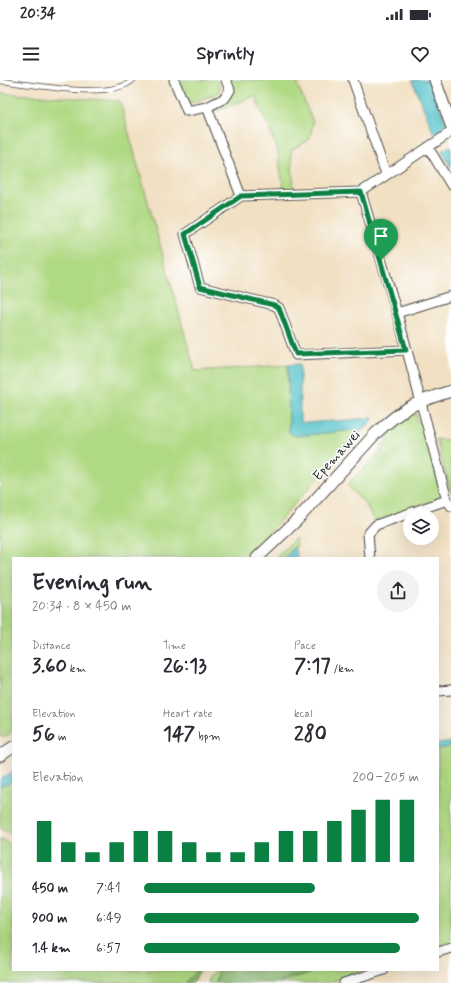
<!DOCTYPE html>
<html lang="en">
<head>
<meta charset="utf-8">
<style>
  body { margin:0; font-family:Mynerve,sans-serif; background:#f2f2f3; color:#2b2b33; height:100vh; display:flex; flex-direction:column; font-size:15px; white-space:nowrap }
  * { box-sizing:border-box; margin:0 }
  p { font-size:13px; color:#7c7c81 }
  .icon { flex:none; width:22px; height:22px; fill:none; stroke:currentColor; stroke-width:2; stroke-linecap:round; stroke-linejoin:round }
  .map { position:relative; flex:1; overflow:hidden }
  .drawer { position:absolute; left:12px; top:477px; width:427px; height:414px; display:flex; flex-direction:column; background:#fff; border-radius:0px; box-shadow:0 4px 16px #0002 }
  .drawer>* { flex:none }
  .buttons { position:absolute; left:403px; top:429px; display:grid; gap:8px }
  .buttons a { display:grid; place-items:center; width:36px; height:36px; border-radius:50%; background:#fff; box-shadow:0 4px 16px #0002; font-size:20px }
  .pin { position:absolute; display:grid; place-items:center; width:34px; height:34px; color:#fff; margin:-41px -17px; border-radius:50% 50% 50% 0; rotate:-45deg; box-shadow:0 0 4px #0007 }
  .pin .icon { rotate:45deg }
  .round { display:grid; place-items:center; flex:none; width:42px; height:42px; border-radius:21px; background:#f2f2f3 }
  .summary { display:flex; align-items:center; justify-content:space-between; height:68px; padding:0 20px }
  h1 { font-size:22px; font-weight:800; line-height:30px }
  .metrics { display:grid; grid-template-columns:repeat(3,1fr); gap:6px; height:68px; padding:4px 20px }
  .metrics div { display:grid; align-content:center }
  .metrics b { font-size:20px; font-weight:800 }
  .metrics small { font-size:11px; font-weight:400 }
  .metrics p { font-size:11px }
  .chart { height:112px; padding:8px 20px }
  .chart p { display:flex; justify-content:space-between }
  .chart svg { width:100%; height:72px; margin-top:4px; stroke:#0b8043; stroke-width:6 }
  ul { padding:0 20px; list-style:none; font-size:13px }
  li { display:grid; grid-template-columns:64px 48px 1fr; align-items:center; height:30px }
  li i { height:10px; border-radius:5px; background:#0b8043 }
  .status { display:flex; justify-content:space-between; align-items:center; height:28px; padding:0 20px; background:#fff; direction:ltr }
  .status svg { height:11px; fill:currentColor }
  header { display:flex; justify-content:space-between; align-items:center; height:52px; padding:0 20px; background:#fff; font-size:18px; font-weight:800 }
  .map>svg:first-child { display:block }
  .green { fill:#b0d983; stroke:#6e8257 }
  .forest { fill:#8cb971; stroke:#5c724e }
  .water { fill:#54c2c9; stroke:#40767a }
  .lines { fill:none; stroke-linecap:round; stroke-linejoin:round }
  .service-casing { stroke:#494642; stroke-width:6 }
  .minor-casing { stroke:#494642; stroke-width:11 }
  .tertiary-casing { stroke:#494642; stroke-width:13 }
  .service { stroke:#fff; stroke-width:4.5 }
  .minor { stroke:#fff; stroke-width:9 }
  .tertiary { stroke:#fff; stroke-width:11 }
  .route-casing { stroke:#fff; stroke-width:8 }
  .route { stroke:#0b8043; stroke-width:5 }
  .labels { text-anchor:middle; stroke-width:3; stroke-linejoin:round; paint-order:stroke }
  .street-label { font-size:14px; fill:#2b2b2b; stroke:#fff }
</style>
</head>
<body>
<div class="status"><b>20:34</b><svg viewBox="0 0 49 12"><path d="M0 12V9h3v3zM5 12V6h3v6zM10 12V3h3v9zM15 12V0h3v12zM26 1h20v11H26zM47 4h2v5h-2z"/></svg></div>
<header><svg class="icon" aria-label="menu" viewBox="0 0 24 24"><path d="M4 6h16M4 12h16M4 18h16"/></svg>Sprintly<svg class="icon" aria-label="heart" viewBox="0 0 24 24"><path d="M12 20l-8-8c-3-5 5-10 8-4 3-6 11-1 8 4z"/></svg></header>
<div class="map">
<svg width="451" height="903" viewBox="0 0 451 903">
  <rect width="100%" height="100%" fill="#fff"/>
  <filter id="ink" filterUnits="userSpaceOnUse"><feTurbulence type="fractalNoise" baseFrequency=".025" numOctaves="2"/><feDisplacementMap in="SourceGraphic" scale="8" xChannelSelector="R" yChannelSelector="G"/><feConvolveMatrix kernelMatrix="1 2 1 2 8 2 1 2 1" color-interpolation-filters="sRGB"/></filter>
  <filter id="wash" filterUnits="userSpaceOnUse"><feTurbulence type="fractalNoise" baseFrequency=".012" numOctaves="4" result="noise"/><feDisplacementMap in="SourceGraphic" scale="16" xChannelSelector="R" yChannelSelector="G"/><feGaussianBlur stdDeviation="0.9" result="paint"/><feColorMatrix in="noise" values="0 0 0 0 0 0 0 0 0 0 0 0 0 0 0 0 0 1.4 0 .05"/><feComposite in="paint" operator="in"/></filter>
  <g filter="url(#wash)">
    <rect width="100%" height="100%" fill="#f1e0c2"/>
    <path class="green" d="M178 0H217L220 8 219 13 191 23 186 21Z
      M228 0H308L297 4 313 42 310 59 291 70 294 111 284 112 277 68 255 16 213 32V25L231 17Z
      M0 13 120 21 195 291 288 285 289 350 291 354 297 356 364 349C322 390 286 437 244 478H13V651L5 657 0 656Z
      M413 332 416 333 418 342H422L441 414 437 420 374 442 366 425 347 405 380 373 382 366 386 364 390 350Z
      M436 359 451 360V413Z
      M295 458 297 467H294L285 478H276Z
      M451 667V862L438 867V669Z
      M13 701V755L0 747V707Z
      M0 758 13 766V890H197L196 891 185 903H0Z
      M215 890H219L216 903H207Z
      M318 890H367L327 903H277Z"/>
    <path class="forest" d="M197 890H200L193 903H185Z
      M219 890H318L277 903H216Z"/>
    <path class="water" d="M412 0H428L447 45 434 54Z
      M451 66V87L441 71Z
      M300 284V341L305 343 372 338 373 340 364 349 297 356 291 354 289 351 288 285Z
      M294 467 298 478H285Z
      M451 662V667L438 669V664Z
      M13 691V701L0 707V700Z"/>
  </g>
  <g filter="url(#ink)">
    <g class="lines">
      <g class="service-casing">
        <path id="service" d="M0 1C32 4 110 21 133 0"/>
      </g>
      <g class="minor-casing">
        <path id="minor" d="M174 0 187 31 207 27 241 116 361 112
          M353 0 386 94
          M207 27 225 18 230 10 226 0
          M451 52 361 112 397 233 447 420 451 426
          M428 67 451 105
          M241 116 185 154 200 207 274 225 279 228 296 275 406 270
          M397 233 451 216
          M370 478 368 454 376 445 447 420
          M438 611 451 610
          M438 872 451 868
          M344 903 384 890"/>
      </g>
      <g class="tertiary-casing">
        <path id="tertiary" d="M435 0 451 45
          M257 478 297 440 376 353C403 328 415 322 451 311
          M0 676 13 667"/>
      </g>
      <use href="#service" class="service"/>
      <use href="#minor" class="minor"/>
      <use href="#tertiary" class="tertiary"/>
    </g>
  </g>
  <g class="lines" filter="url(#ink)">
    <g class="route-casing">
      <path id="route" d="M361 112 406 270 296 274 279 228 274 225 200 207 185 154 241 116Z"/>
    </g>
    <use href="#route" class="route"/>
  </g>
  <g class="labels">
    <g class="street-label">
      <text transform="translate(336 375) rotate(-48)" y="5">Epemawei</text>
    </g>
  </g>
</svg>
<div class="buttons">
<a><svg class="icon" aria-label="layers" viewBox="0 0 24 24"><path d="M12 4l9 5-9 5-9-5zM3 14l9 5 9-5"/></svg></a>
</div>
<div class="pin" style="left:381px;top:180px;background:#1e9e55"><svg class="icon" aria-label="arrive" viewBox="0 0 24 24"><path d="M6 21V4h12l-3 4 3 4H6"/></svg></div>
<section class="drawer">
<div class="summary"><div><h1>Evening run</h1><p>20:34 · 8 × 450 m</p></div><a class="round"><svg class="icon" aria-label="share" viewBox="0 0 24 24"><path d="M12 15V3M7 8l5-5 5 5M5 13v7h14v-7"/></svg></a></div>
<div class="metrics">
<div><p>Distance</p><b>3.60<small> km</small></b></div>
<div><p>Time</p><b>26:13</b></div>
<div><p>Pace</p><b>7:17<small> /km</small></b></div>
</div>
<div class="metrics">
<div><p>Elevation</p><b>56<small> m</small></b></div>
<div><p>Heart rate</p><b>147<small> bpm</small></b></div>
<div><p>kcal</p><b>280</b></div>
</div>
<div class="chart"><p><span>Elevation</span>200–205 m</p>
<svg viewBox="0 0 160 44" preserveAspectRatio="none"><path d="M5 44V19M15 44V32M25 44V38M35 44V32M45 44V25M55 44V25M65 44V32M75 44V38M85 44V38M95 44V32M105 44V25M115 44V25M125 44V19M135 44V12M145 44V6M155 44V6"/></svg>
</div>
<ul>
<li><b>450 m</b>7:41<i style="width:62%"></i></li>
<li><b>900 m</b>6:49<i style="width:100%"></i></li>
<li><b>1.4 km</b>6:57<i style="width:93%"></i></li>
</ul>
</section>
</div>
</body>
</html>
